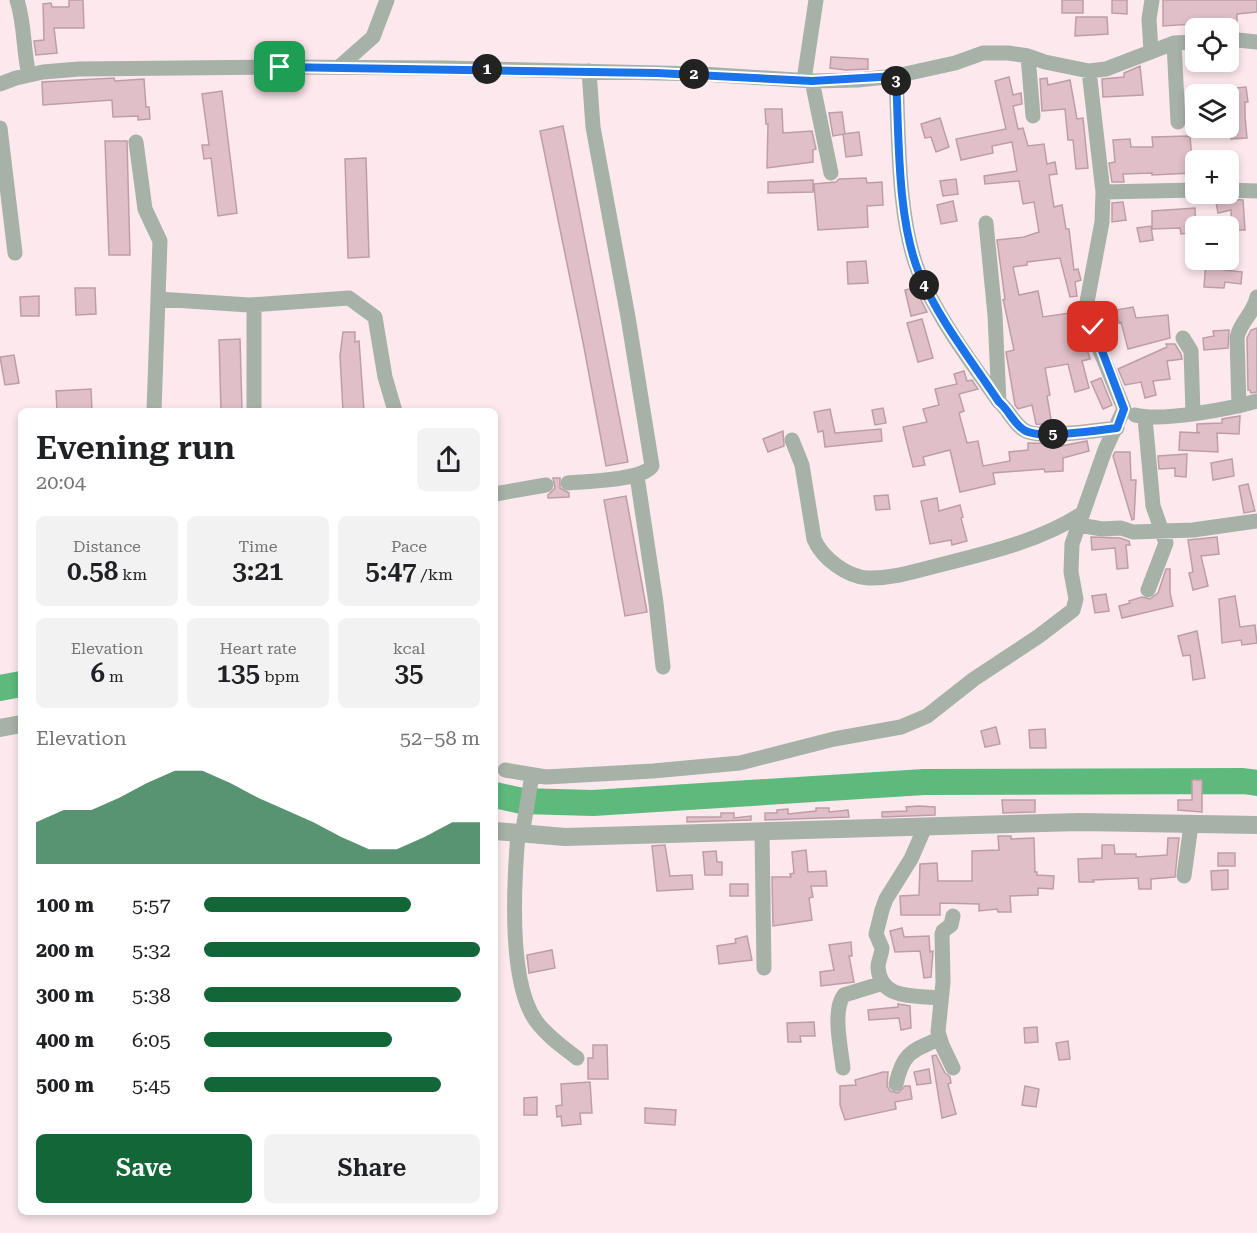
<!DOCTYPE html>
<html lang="en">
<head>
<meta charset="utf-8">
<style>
  body { margin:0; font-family:"Roboto Serif",serif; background:#f2f2f2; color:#202124; height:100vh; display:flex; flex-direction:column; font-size:22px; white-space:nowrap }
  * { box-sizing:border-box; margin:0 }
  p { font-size:20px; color:#757577 }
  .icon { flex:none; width:33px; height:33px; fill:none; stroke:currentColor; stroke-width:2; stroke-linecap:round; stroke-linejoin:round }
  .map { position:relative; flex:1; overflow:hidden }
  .sheet { position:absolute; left:18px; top:408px; width:480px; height:807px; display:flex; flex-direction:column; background:#fff; border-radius:9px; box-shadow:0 3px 9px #0003 }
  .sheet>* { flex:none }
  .fabs { position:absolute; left:1185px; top:18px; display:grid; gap:12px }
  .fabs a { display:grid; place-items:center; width:54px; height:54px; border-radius:9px; background:#fff; box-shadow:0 3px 9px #0003; font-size:30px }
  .pin { position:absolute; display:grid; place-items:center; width:51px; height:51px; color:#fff; margin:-26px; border-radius:12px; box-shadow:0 3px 9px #0006 }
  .km { position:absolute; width:30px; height:30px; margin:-15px; border-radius:50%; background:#222; color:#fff; font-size:16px; line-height:30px; text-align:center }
  .round { display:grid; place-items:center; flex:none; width:63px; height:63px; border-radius:9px; background:#f2f2f2 }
  .headline { display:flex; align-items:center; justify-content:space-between; height:102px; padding:0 18px }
  h1 { font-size:33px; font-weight:600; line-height:45px }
  .stats { display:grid; grid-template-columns:repeat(3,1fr); gap:9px; height:102px; padding:6px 18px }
  .stats div { display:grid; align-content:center; border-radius:9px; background:#f2f2f2; text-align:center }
  .stats b { font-size:26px; font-weight:600 }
  .stats small { font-size:16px; font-weight:400 }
  .stats p { font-size:16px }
  .chart { height:168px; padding:12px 18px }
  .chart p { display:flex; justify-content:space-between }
  .chart svg { width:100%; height:108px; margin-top:6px; fill:#126637; opacity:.7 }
  .button { display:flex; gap:12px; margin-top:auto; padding:12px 18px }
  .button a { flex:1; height:69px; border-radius:9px; background:#126637; color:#fff; font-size:24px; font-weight:600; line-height:69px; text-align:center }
  .button a+a { background:#f2f2f2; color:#202124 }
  ul { padding:0 18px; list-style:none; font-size:20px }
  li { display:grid; grid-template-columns:96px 72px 1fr; align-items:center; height:45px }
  li i { height:15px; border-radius:8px; background:#126637 }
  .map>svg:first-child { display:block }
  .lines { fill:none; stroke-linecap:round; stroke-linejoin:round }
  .river { stroke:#5eb97d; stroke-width:26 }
  .building { fill:#e0bfc8; stroke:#bd9ea7; stroke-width:1.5 }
  .minor { stroke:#a6b1a8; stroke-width:15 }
  .tertiary { stroke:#a6b1a8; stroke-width:18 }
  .route-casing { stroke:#fff; stroke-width:12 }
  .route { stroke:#1a73e8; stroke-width:8 }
</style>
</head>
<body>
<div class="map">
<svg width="1257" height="1233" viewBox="0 0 1257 1233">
  <rect width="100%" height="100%" fill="#fce8ed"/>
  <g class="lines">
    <path class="river" d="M0 688 21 684
      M495 795 522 801 593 803 924 782 1243 781 1257 783"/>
  </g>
  <path class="building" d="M69 0H83L84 28H54L57 53 36 55 34 41 44 40 43 4 51 3 52 7H69Z
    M1062 0H1083V13H1062Z
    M1112 0H1127V14L1112 13Z
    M1163 0H1257V12L1237 14V21L1208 22V23L1163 26Z
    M1076 17H1107L1108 34 1075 36Z
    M831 57 868 59V69L846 70 830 68Z
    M1140 66 1143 95 1103 97 1102 79 1124 77V73Z
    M1009 77 1013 95 1021 93 1022 104 1013 106 1018 129 1023 128 1028 146 1044 144 1047 164 1055 162 1057 174 1049 175 1054 207 1062 205 1066 229H1069L1074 270 1078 269 1081 280 1075 282 1077 296 1070 297 1060 258 1027 262V265L1013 267 1019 295 1038 291 1043 317 1076 312 1090 359 1082 361 1089 388 1075 392 1068 364 1045 368 1050 395 1047 396 1052 425 1036 424 1032 405 1018 409 1015 405 1006 352 1014 350 1004 303 1003 300 1005 299 997 240 1024 237 1039 232 1034 202 1023 204 1019 181 985 184 984 176 1017 171 1012 142 992 146 993 153 961 160 956 139 1006 129 995 81Z
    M114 78 115 81 144 79 146 107H149L150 119 138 120V116L113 117 112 100 43 105 42 82Z
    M1047 78 1048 85 1070 80 1077 119 1083 118 1088 168 1076 169 1073 140H1068L1065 109 1042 111 1040 79Z
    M1246 87 1248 102H1245V117L1247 138 1231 139 1229 122H1231L1227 89Z
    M222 91 237 213 218 216 211 158 204 159 202 145H209L202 94Z
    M765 109H782L783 133 812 131 816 149 813 150V162L767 168 768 124H766Z
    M842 112 845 134 833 136 829 113Z
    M940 118 949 147 936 152 931 137 925 138 921 124Z
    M563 126 628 462 606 466 583 342 540 131Z
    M859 132 862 155 846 157 843 134Z
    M1190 136 1193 173 1152 175V173L1123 174 1124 182H1112L1109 163 1115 162 1113 140 1130 139 1131 147H1153L1152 137Z
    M105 141H127L130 255H109Z
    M366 158 369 257 348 258 345 159Z
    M866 178 867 183 882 182 883 205 867 206 868 227 818 230 814 184 836 182 839 179Z
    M956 179 958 194 943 196 940 181Z
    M813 180V192L768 193V182Z
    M1226 199 1243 200 1245 230H1232L1231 210 1218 213 1216 202Z
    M953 201 957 221 941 224 937 205Z
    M1123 202 1126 220 1112 222V203Z
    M1195 208 1196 232 1181 234 1180 228 1152 229V211Z
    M1151 226 1153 240 1140 242 1137 228Z
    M1206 260H1224V270L1242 272 1241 284 1225 282 1224 288 1204 287Z
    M866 261 868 283 848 284 847 262Z
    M75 288H95L96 314 76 315Z
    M915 288 927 312 911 316 905 290Z
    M39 296V316H21L20 297Z
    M1133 307 1136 318 1168 315 1170 338 1128 349 1121 322 1119 323 1116 310Z
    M922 319 933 358 918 362 907 323Z
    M1257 328V392L1251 393 1250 390H1248L1247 338 1251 330Z
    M1229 330 1228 348 1204 350 1203 338 1214 336 1213 331Z
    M343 332H355V342L359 341 364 411H343L340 356Z
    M240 339 242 411H221L219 340Z
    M1166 344H1175L1181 354 1182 359 1167 361 1170 379 1153 381 1156 395 1145 398 1141 382 1125 385 1118 369 1167 347Z
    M14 355 19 383 5 385 0 357Z
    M964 371 967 381 972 380 978 389 959 394 964 411 959 413 967 443 978 441 983 466 1010 461 1009 452 1028 450V443L1061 444V446L1087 441 1089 451 1063 458V471L1045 472 1044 469 993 473 995 484 960 492 950 450 923 457 925 465 913 467 903 427 927 422 923 409 939 405 935 389 957 384 954 374Z
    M1101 378 1112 405 1103 409 1091 382Z
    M91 389 92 411H57L56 391Z
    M883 408 886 423 875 425 872 410Z
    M830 409 835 433 881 429 882 441 825 447 823 431 818 432 814 412Z
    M1240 416 1239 434 1217 433 1218 452 1179 450 1180 432 1200 433 1197 432V424L1222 423V419Z
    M783 431 784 446 768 452 763 439Z
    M1115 452H1130L1131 480H1136L1134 519 1132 520 1113 456Z
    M1187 454 1186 477 1175 476V468L1159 469 1158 456Z
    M1232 459 1234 476 1213 480 1211 463Z
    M553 478H560V488L569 493V497L548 498V495L555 488Z
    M1248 484 1255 511 1244 513 1239 486Z
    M888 495 890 509 876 510 874 496Z
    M626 496 647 612 625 616 604 500Z
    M937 498 939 511 960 505 963 517 961 518 967 541 952 545 951 540 930 544 921 501Z
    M1091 537 1120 538 1129 541 1130 545H1126L1128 568 1117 569 1115 548 1092 550Z
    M1217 537 1219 554 1201 556 1208 586 1193 590 1189 573 1193 572 1188 540Z
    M1166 569H1170V593L1173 606 1122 618 1119 606 1130 603 1129 601 1142 597 1150 599 1158 593Z
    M1106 594 1109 611 1095 613 1092 596Z
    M1235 596 1240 627 1255 625 1257 643 1242 645 1241 640 1222 643 1219 599Z
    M1197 631 1205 678 1193 680 1190 655 1183 656 1178 636Z
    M996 727 1000 744 985 747 981 731Z
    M1045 729 1046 748H1030L1029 730Z
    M1192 780H1202V812L1178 810V800H1192Z
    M1002 800H1035V812L1003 813Z
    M919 806 935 807V815L882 817V812L907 811 906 807Z
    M816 808H829V812L848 810 849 817 765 820V813H777V810L788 809V814L816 811Z
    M721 813H734V818L751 816V820L687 822V817H721Z
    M998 836H1011V839L1034 838 1035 872H1037V875L1054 876 1053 889 1038 888V895L1010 896 1011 912H998L997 909 979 911V904L940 903V915H901L900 896 919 895 920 864 937 863 938 881H972V851L999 850Z
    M1168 838H1179L1175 877 1151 879V889H1139L1138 878 1093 880 1094 882H1079L1078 859 1102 858V845H1114L1115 854H1136V857L1167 855Z
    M665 845 670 876 692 875 693 889 657 891 652 846Z
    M806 850 808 872 826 871 827 886H811L813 897 809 898 812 920 773 926 772 877H791L790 874 794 873 792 852Z
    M716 851 717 862H722V875H705L703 852Z
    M1218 853H1235V866H1218Z
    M1228 870V889L1212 890 1211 871Z
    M730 884H748V896H730Z
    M902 928 904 937 929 936 930 952 933 951 931 977 924 978 920 951 895 952 890 931Z
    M747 936 752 960 719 964 717 946 736 943 735 939Z
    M851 942 852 956H849L854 982 821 986 820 972 834 970 829 945Z
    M552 950 555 968 529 973 527 955Z
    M898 1004 910 1006 911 1028 901 1030 899 1018 869 1020 868 1010 898 1007Z
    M814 1022 815 1036H800L801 1042H788L787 1023Z
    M1037 1027 1038 1042 1025 1043 1024 1028Z
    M1068 1041 1070 1059 1059 1060 1056 1043Z
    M593 1045H607L608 1079H588V1058H593Z
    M936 1055 945 1073 950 1077 951 1083 948 1084 956 1114 942 1118 932 1056Z
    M929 1069 931 1083 917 1085 914 1072Z
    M883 1072H888L887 1086 890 1091 898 1093 905 1086H910L912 1099 895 1102 896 1109 845 1120 840 1105V1086L856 1085 855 1080Z
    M590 1082 592 1113H580L581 1124 562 1126 561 1116 557 1117 556 1106 562 1105 561 1084Z
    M1025 1086 1039 1089 1036 1107 1022 1105Z
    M537 1097V1115H524V1098Z
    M645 1108 676 1110 675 1125 645 1123Z"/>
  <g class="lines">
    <path class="minor" d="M17 0C25 25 23 50 29 75
      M1228 39 1257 42
      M1174 43 1178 122
      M1151 51 1149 19 1152 0
      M1028 56 1033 116
      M339 67 373 37 387 0
      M1089 71 1106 69 1174 43 1196 42
      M896 76C899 135 897 219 919 273 939 320 970 360 999 402 1009 410 1013 423 1024 430 1038 440 1098 430 1117 428
      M804 80 816 0
      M812 81 831 173
      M0 84 16 78 43 72 79 69 280 67 444 68 702 74 812 81 858 80 896 76 955 63 983 53H1008L1028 56 1045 62 1089 71 1103 192 1102 222 1087 302 1099 348 1124 409 1105 450 1072 544 1071 572 1076 599 1073 610 1039 636 974 679 927 716 901 727 834 739 740 763 653 771 546 777 505 770
      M0 128 15 253
      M136 142 145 209 160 241 154 411
      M1228 190 1257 191
      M1103 192 1196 190
      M986 223 995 315 999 402
      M158 299 249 305 349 298 375 317 385 377 395 411
      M1183 338 1191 351 1193 413
      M1239 406 1237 337C1241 321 1254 313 1257 297
      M254 411V305
      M1135 415C1161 422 1230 409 1257 401
      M1145 418 1153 506 1166 543 1148 590
      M792 440 802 465 814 539C822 558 847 577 868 578 889 579 911 572 932 567 983 554 1039 542 1083 513
      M637 476 656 603 663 667
      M568 483C587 481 641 481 652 466L628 317 593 127 589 71
      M495 494 546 485
      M1079 525 1102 529 1121 528 1133 532 1193 530 1257 521
      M925 827 911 859 886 899 882 910 876 934 882 948C882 955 878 960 878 967 880 1001 916 995 940 998
      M762 832 764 968
      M518 834C514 882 508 982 536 1021 547 1036 563 1047 577 1058
      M522 835 532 775
      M1184 876 1191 825
      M843 1068C841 1049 832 1010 844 995L883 983
      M953 1068 942 1045 938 1032 943 982 942 934 943 931 951 925 953 916
      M896 1084C903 1053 911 1051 939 1039"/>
    <path class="tertiary" d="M0 728 21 724
      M495 831 565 837 1080 822 1257 825"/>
  </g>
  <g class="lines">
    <g class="route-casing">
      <path id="route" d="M280 67 657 73 812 81 896 76C899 135 897 219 919 273 939 320 971 360 999 402 1009 410 1013 423 1024 430 1038 440 1098 430 1117 428L1124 409 1093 327"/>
    </g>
    <use href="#route" class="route"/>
  </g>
</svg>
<div class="fabs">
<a><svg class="icon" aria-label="locate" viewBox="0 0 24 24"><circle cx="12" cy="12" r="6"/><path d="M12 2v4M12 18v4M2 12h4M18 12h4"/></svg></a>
<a><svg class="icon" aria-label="layers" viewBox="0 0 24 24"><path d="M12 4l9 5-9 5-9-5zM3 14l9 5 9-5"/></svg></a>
<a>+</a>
<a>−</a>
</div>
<div class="pin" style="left:280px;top:67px;background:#1e9e55"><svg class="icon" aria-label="arrive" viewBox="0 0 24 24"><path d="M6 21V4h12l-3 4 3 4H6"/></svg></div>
<div class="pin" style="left:1093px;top:327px;background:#d93025"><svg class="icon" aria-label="check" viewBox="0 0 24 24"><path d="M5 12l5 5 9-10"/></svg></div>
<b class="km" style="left:487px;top:69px">1</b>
<b class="km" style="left:694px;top:74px">2</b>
<b class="km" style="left:896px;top:81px">3</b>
<b class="km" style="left:924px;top:285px">4</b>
<b class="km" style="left:1053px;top:434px">5</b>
<section class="sheet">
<div class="headline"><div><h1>Evening run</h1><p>20:04</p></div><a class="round"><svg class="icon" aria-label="share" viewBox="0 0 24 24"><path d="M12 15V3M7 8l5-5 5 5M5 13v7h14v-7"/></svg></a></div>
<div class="stats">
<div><p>Distance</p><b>0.58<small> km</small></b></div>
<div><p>Time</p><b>3:21</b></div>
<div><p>Pace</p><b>5:47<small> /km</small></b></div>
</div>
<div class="stats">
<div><p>Elevation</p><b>6<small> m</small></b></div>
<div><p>Heart rate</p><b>135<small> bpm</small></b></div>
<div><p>kcal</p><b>35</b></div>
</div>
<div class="chart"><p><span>Elevation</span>52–58 m</p>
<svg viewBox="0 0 160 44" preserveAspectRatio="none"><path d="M0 44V27L10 22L20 22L30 17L40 11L50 6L60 6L70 11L80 17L90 22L100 27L110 33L120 38L130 38L140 33L150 27L160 27V44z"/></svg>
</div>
<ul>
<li><b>100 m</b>5:57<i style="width:75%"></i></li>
<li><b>200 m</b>5:32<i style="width:100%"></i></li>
<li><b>300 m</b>5:38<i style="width:93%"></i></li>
<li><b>400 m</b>6:05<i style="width:68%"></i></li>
<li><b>500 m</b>5:45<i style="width:86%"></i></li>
</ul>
<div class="button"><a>Save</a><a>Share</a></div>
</section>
</div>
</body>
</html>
